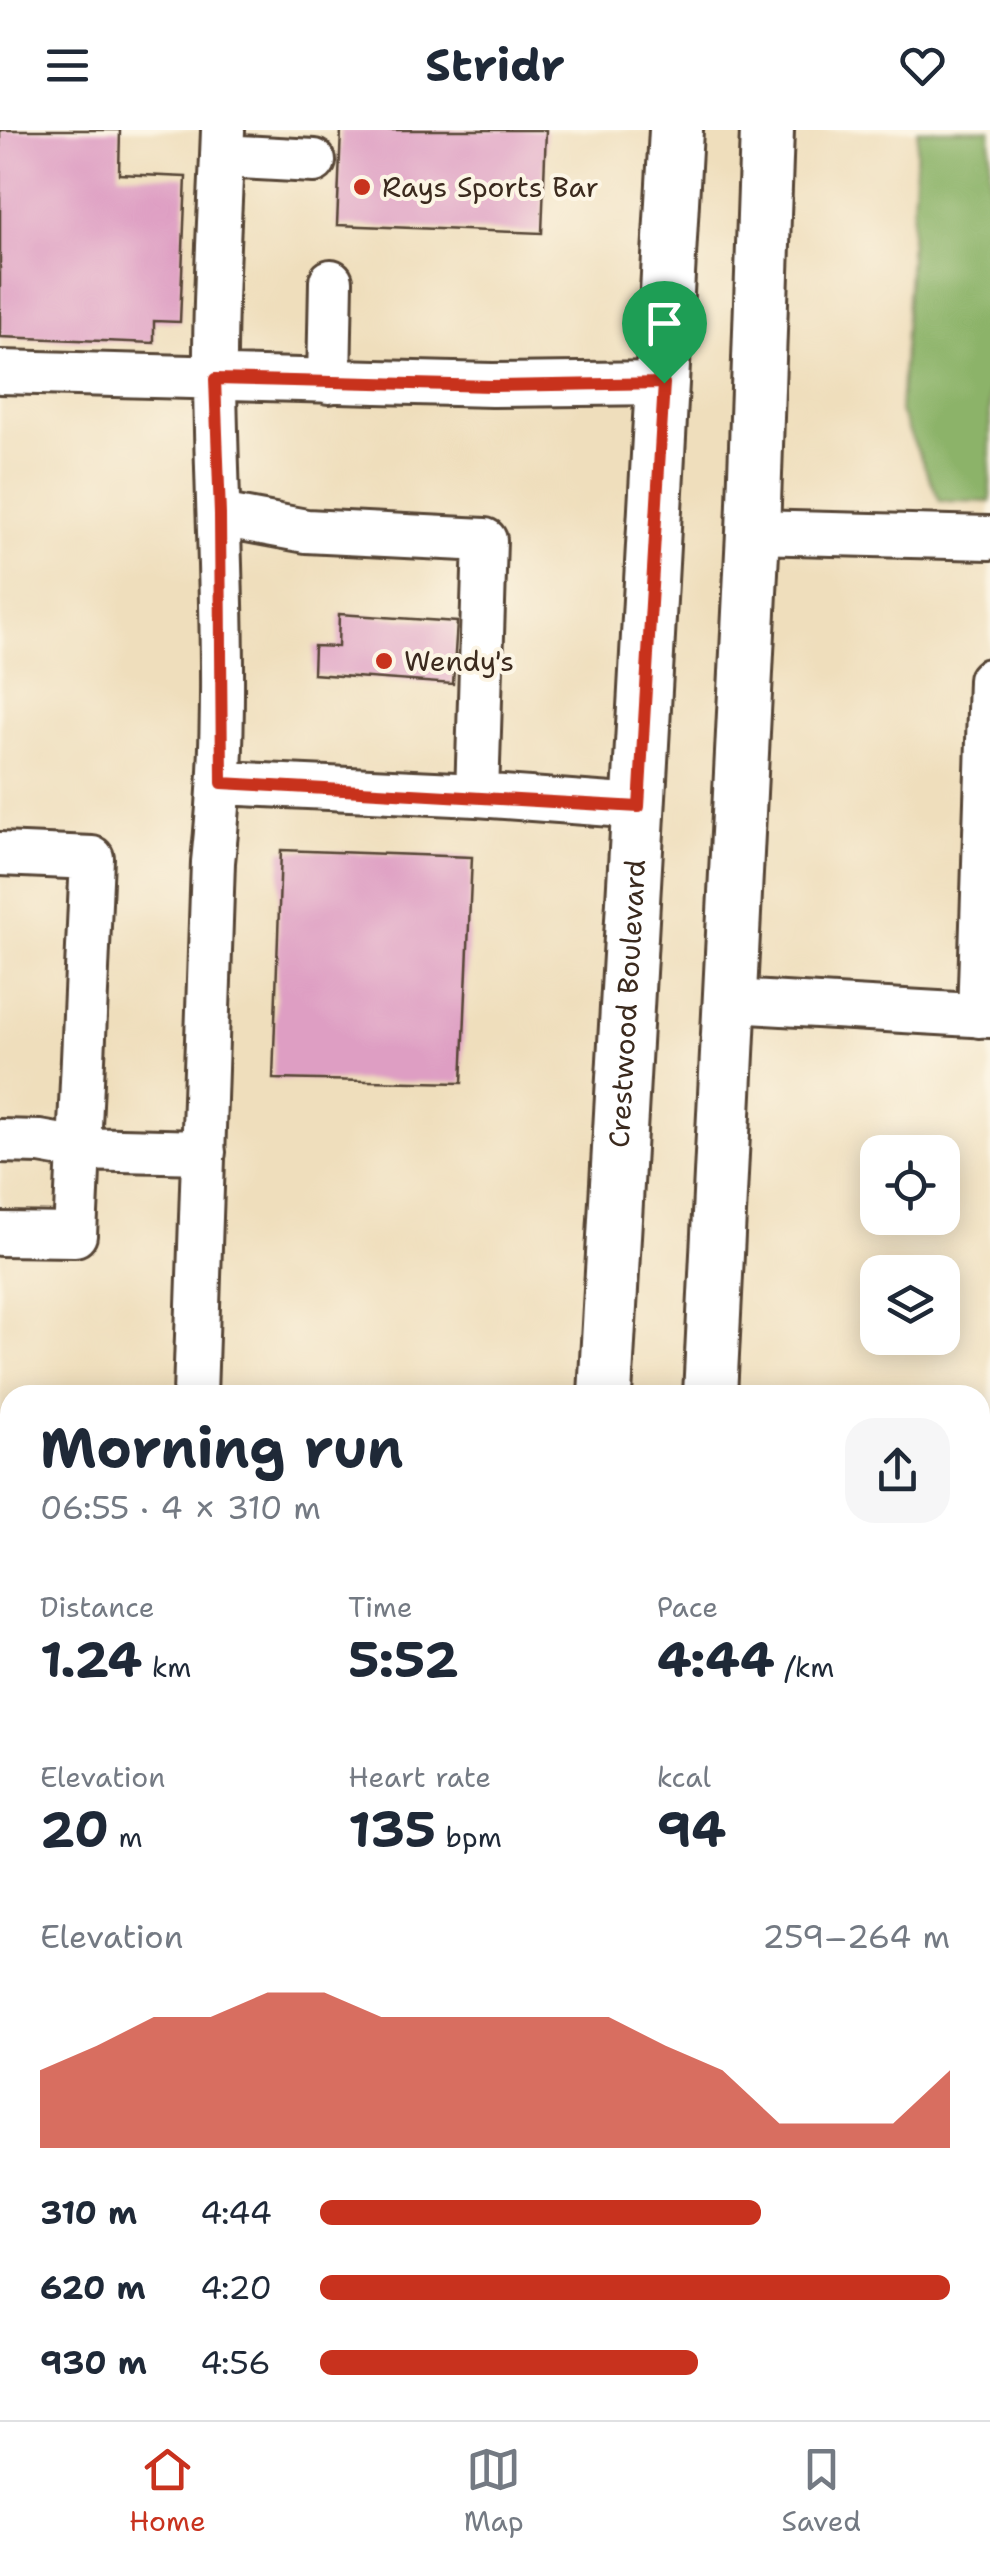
<!DOCTYPE html>
<html lang="en">
<head>
<meta charset="utf-8">
<style>
  body { margin:0; font-family:"Shantell Sans",sans-serif; background:#f6f6f7; color:#1f2937; height:100vh; display:flex; flex-direction:column; font-size:38px; white-space:nowrap }
  * { box-sizing:border-box; margin:0 }
  p { font-size:32px; color:#747a83 }
  .icon { flex:none; width:55px; height:55px; fill:none; stroke:currentColor; stroke-width:2; stroke-linecap:round; stroke-linejoin:round }
  .map { position:relative; flex:1; overflow:hidden }
  .side { position:absolute; left:0px; top:1255px; width:990px; height:1035px; display:flex; flex-direction:column; background:#fff; border-radius:30px 30px 0 0; box-shadow:0 5px 25px #0003 }
  .side>* { flex:none }
  .buttons { position:absolute; left:860px; top:1005px; display:grid; gap:20px }
  .buttons a { display:grid; place-items:center; width:100px; height:100px; border-radius:20px; background:#fff; box-shadow:0 5px 25px #0003; font-size:50px }
  .pin { position:absolute; display:grid; place-items:center; width:85px; height:85px; color:#fff; margin:-102px -42px; border-radius:50% 50% 50% 0; rotate:-45deg; box-shadow:0 0 10px #0007 }
  .pin .icon { rotate:45deg }
  .round { display:grid; place-items:center; flex:none; width:105px; height:105px; border-radius:30px; background:#f6f6f7 }
  .summary { display:flex; align-items:center; justify-content:space-between; height:170px; padding:0 40px }
  h1 { font-size:55px; font-weight:700; line-height:75px }
  .figures { display:grid; grid-template-columns:repeat(3,1fr); gap:15px; height:170px; padding:10px 40px }
  .figures div { display:grid; align-content:center }
  .figures b { font-size:50px; font-weight:700 }
  .figures small { font-size:28px; font-weight:400 }
  .figures p { font-size:28px }
  .chart { height:280px; padding:20px 40px }
  .chart p { display:flex; justify-content:space-between }
  .chart svg { width:100%; height:180px; margin-top:10px; fill:#c8321e; opacity:.7 }
  ul { padding:0 40px; list-style:none; font-size:32px }
  li { display:grid; grid-template-columns:160px 120px 1fr; align-items:center; height:75px }
  li i { height:25px; border-radius:12px; background:#c8321e }
  header { display:flex; justify-content:space-between; align-items:center; height:130px; padding:0 40px; background:#fff; font-size:45px; font-weight:700 }
  .tab-bar { display:flex; justify-content:space-around; align-items:center; height:140px; border-top:2px solid #e0e1e3; background:#fff; font-size:28px; color:#747a83 }
  .tab-bar a { display:grid; justify-items:center; gap:5px }
  .tab-bar .on { color:#c8321e }
  .map>svg:first-child { display:block }
  .forest { fill:#8cb369; stroke:#646e44; stroke-width:2.5 }
  .water { fill:#66a8da; stroke:#50697c; stroke-width:2.5 }
  .building { fill:#de9ec3 }
  .lines { fill:none; stroke-linecap:round; stroke-linejoin:round }
  .minor-casing { stroke:#564536; stroke-width:48 }
  .major-casing { stroke:#564536; stroke-width:58 }
  .highway-casing { stroke:#564536; stroke-width:60 }
  .minor { stroke:#fff; stroke-width:42 }
  .major { stroke:#fff; stroke-width:52 }
  .highway { stroke:#fff; stroke-width:55 }
  .route-casing { stroke:#fff; stroke-width:20 }
  .route { stroke:#c8321e; stroke-width:12 }
  .poi-dot { fill:#c8321e; stroke:#fcf5e5; stroke-width:4 }
  .labels { text-anchor:middle; stroke-width:8; stroke-linejoin:round; paint-order:stroke }
  .poi-label { font-size:28px; fill:#3b2a1e; stroke:#fcf5e5; text-anchor:start }
  .street-label { font-size:28px; fill:#3b2a1e; stroke:#fcf5e5 }
</style>
</head>
<body>
<header><svg class="icon" aria-label="menu" viewBox="0 0 24 24"><path d="M4 6h16M4 12h16M4 18h16"/></svg>Stridr<svg class="icon" aria-label="heart" viewBox="0 0 24 24"><path d="M12 20l-8-8c-3-5 5-10 8-4 3-6 11-1 8 4z"/></svg></header>
<div class="map">
<svg width="990" height="2290" viewBox="0 0 990 2290">
  <rect width="100%" height="100%" fill="#fcf5e5"/>
  <filter id="ink" filterUnits="userSpaceOnUse"><feTurbulence type="fractalNoise" baseFrequency=".01" numOctaves="2"/><feDisplacementMap in="SourceGraphic" scale="20" xChannelSelector="R" yChannelSelector="G"/><feConvolveMatrix kernelMatrix="1 2 1 2 8 2 1 2 1" color-interpolation-filters="sRGB"/></filter>
  <filter id="wash" filterUnits="userSpaceOnUse"><feTurbulence type="fractalNoise" baseFrequency=".0048" numOctaves="4" result="noise"/><feDisplacementMap in="SourceGraphic" scale="40" xChannelSelector="R" yChannelSelector="G"/><feGaussianBlur stdDeviation="2.25" result="paint"/><feColorMatrix in="noise" values="0 0 0 0 0 0 0 0 0 0 0 0 0 0 0 0 0 1.4 0 .05"/><feComposite in="paint" operator="in"/></filter>
  <g filter="url(#wash)">
    <rect width="100%" height="100%" fill="#efdebc"/>
    <path class="forest" d="M918 0H990V372L940 371 900 282Z
      M0 1760H10V1994H0Z
      M980 1790 990 1791V2041H980Z"/>
    <path class="water" d="M0 1560H10V1709H0Z
      M980 1588 990 1589V1746H980Z"/>
    <g id="blocks">
      <path class="building" d="M0 0H120L119 44 186 47 180 192 154 191V213L0 207Z
        M341 0H546L542 103 337 95Z
        M339 484 457 492 453 554 313 544 314 516 338 517Z
        M281 720 472 727 462 953 273 949Z"/>
    </g>
  </g>
  <g filter="url(#ink)">
    <use href="#blocks" fill-opacity="0" stroke="#564536" stroke-width="2.5"/>
    <g class="lines">
      <g class="minor-casing">
        <path id="minor" d="M222 26 314 31
          M0 242 492 255 664 253
          M329 252 331 151
          M220 385 306 401 485 410 477 665 222 653
          M753 402 990 408
          M477 665 639 677
          M0 724 92 728 79 1019 204 1022
          M731 871 990 886
          M979 886 990 550
          M0 1011 40 1012 79 1019 75 1105 0 1104
          M195 1265 213 732C231 573 217 412 215 252 214 168 220 84 223 0"/>
      </g>
      <g class="major-casing">
        <g id="major">
          <path id="s1" d="M605 1265C627 843 655 422 676 0"/>
          <path d="M710 1265 753 402 767 0"/>
          <path d="M564 2290 565 2280"/>
          <path d="M653 2290 654 2280"/>
        </g>
      </g>
      <g class="highway-casing">
        <path id="highway" d="M0 1319 10 1320
          M980 1358 990 1359
          M0 1435 10 1436
          M980 1470H990
          M980 1516 990 1515"/>
      </g>
      <use href="#minor" class="minor"/>
      <use href="#major" class="major"/>
      <use href="#highway" class="highway"/>
    </g>
  </g>
  <g class="lines" filter="url(#ink)">
    <g class="route-casing">
      <path id="route" d="M215 249 492 256 664 253 639 677 222 653 220 385Z"/>
    </g>
    <use href="#route" class="route"/>
  </g>
  <g class="poi-dot">
    <circle cx="362" cy="57" r="10"/>
    <circle cx="384" cy="531" r="10"/>
  </g>
  <g class="labels">
    <g class="poi-label">
      <text x="382" y="67">Rays Sports Bar</text>
      <text x="404" y="541">Wendy's</text>
    </g>
    <g class="street-label">
      <text dy="10" stroke="none"><textPath href="#s1" startOffset="392">Crestwood Boulevard</textPath></text>
    </g>
  </g>
</svg>
<div class="buttons">
<a><svg class="icon" aria-label="locate" viewBox="0 0 24 24"><circle cx="12" cy="12" r="6"/><path d="M12 2v4M12 18v4M2 12h4M18 12h4"/></svg></a>
<a><svg class="icon" aria-label="layers" viewBox="0 0 24 24"><path d="M12 4l9 5-9 5-9-5zM3 14l9 5 9-5"/></svg></a>
</div>
<div class="pin" style="left:664px;top:253px;background:#1e9e55"><svg class="icon" aria-label="arrive" viewBox="0 0 24 24"><path d="M6 21V4h12l-3 4 3 4H6"/></svg></div>
<section class="side">
<div class="summary"><div><h1>Morning run</h1><p>06:55 · 4 × 310 m</p></div><a class="round"><svg class="icon" aria-label="share" viewBox="0 0 24 24"><path d="M12 15V3M7 8l5-5 5 5M5 13v7h14v-7"/></svg></a></div>
<div class="figures">
<div><p>Distance</p><b>1.24<small> km</small></b></div>
<div><p>Time</p><b>5:52</b></div>
<div><p>Pace</p><b>4:44<small> /km</small></b></div>
</div>
<div class="figures">
<div><p>Elevation</p><b>20<small> m</small></b></div>
<div><p>Heart rate</p><b>135<small> bpm</small></b></div>
<div><p>kcal</p><b>94</b></div>
</div>
<div class="chart"><p><span>Elevation</span>259–264 m</p>
<svg viewBox="0 0 160 44" preserveAspectRatio="none"><path d="M0 44V25L10 19L20 12L30 12L40 6L50 6L60 12L70 12L80 12L90 12L100 12L110 19L120 25L130 38L140 38L150 38L160 25V44z"/></svg>
</div>
<ul>
<li><b>310 m</b>4:44<i style="width:70%"></i></li>
<li><b>620 m</b>4:20<i style="width:100%"></i></li>
<li><b>930 m</b>4:56<i style="width:60%"></i></li>
</ul>
</section>
</div>
<nav class="tab-bar">
<a class="on"><svg class="icon" aria-label="home" viewBox="0 0 24 24"><path d="M3 11l9-7 9 7M6 9v11h12V9"/></svg>Home</a>
<a><svg class="icon" aria-label="map" viewBox="0 0 24 24"><path d="M3 6l6-2 6 2 6-2v14l-6 2-6-2-6 2zM9 4v14M15 6v14"/></svg>Map</a>
<a><svg class="icon" aria-label="saved" viewBox="0 0 24 24"><path d="M7 4h10v16l-5-4-5 4z"/></svg>Saved</a>
</nav>
</body>
</html>
